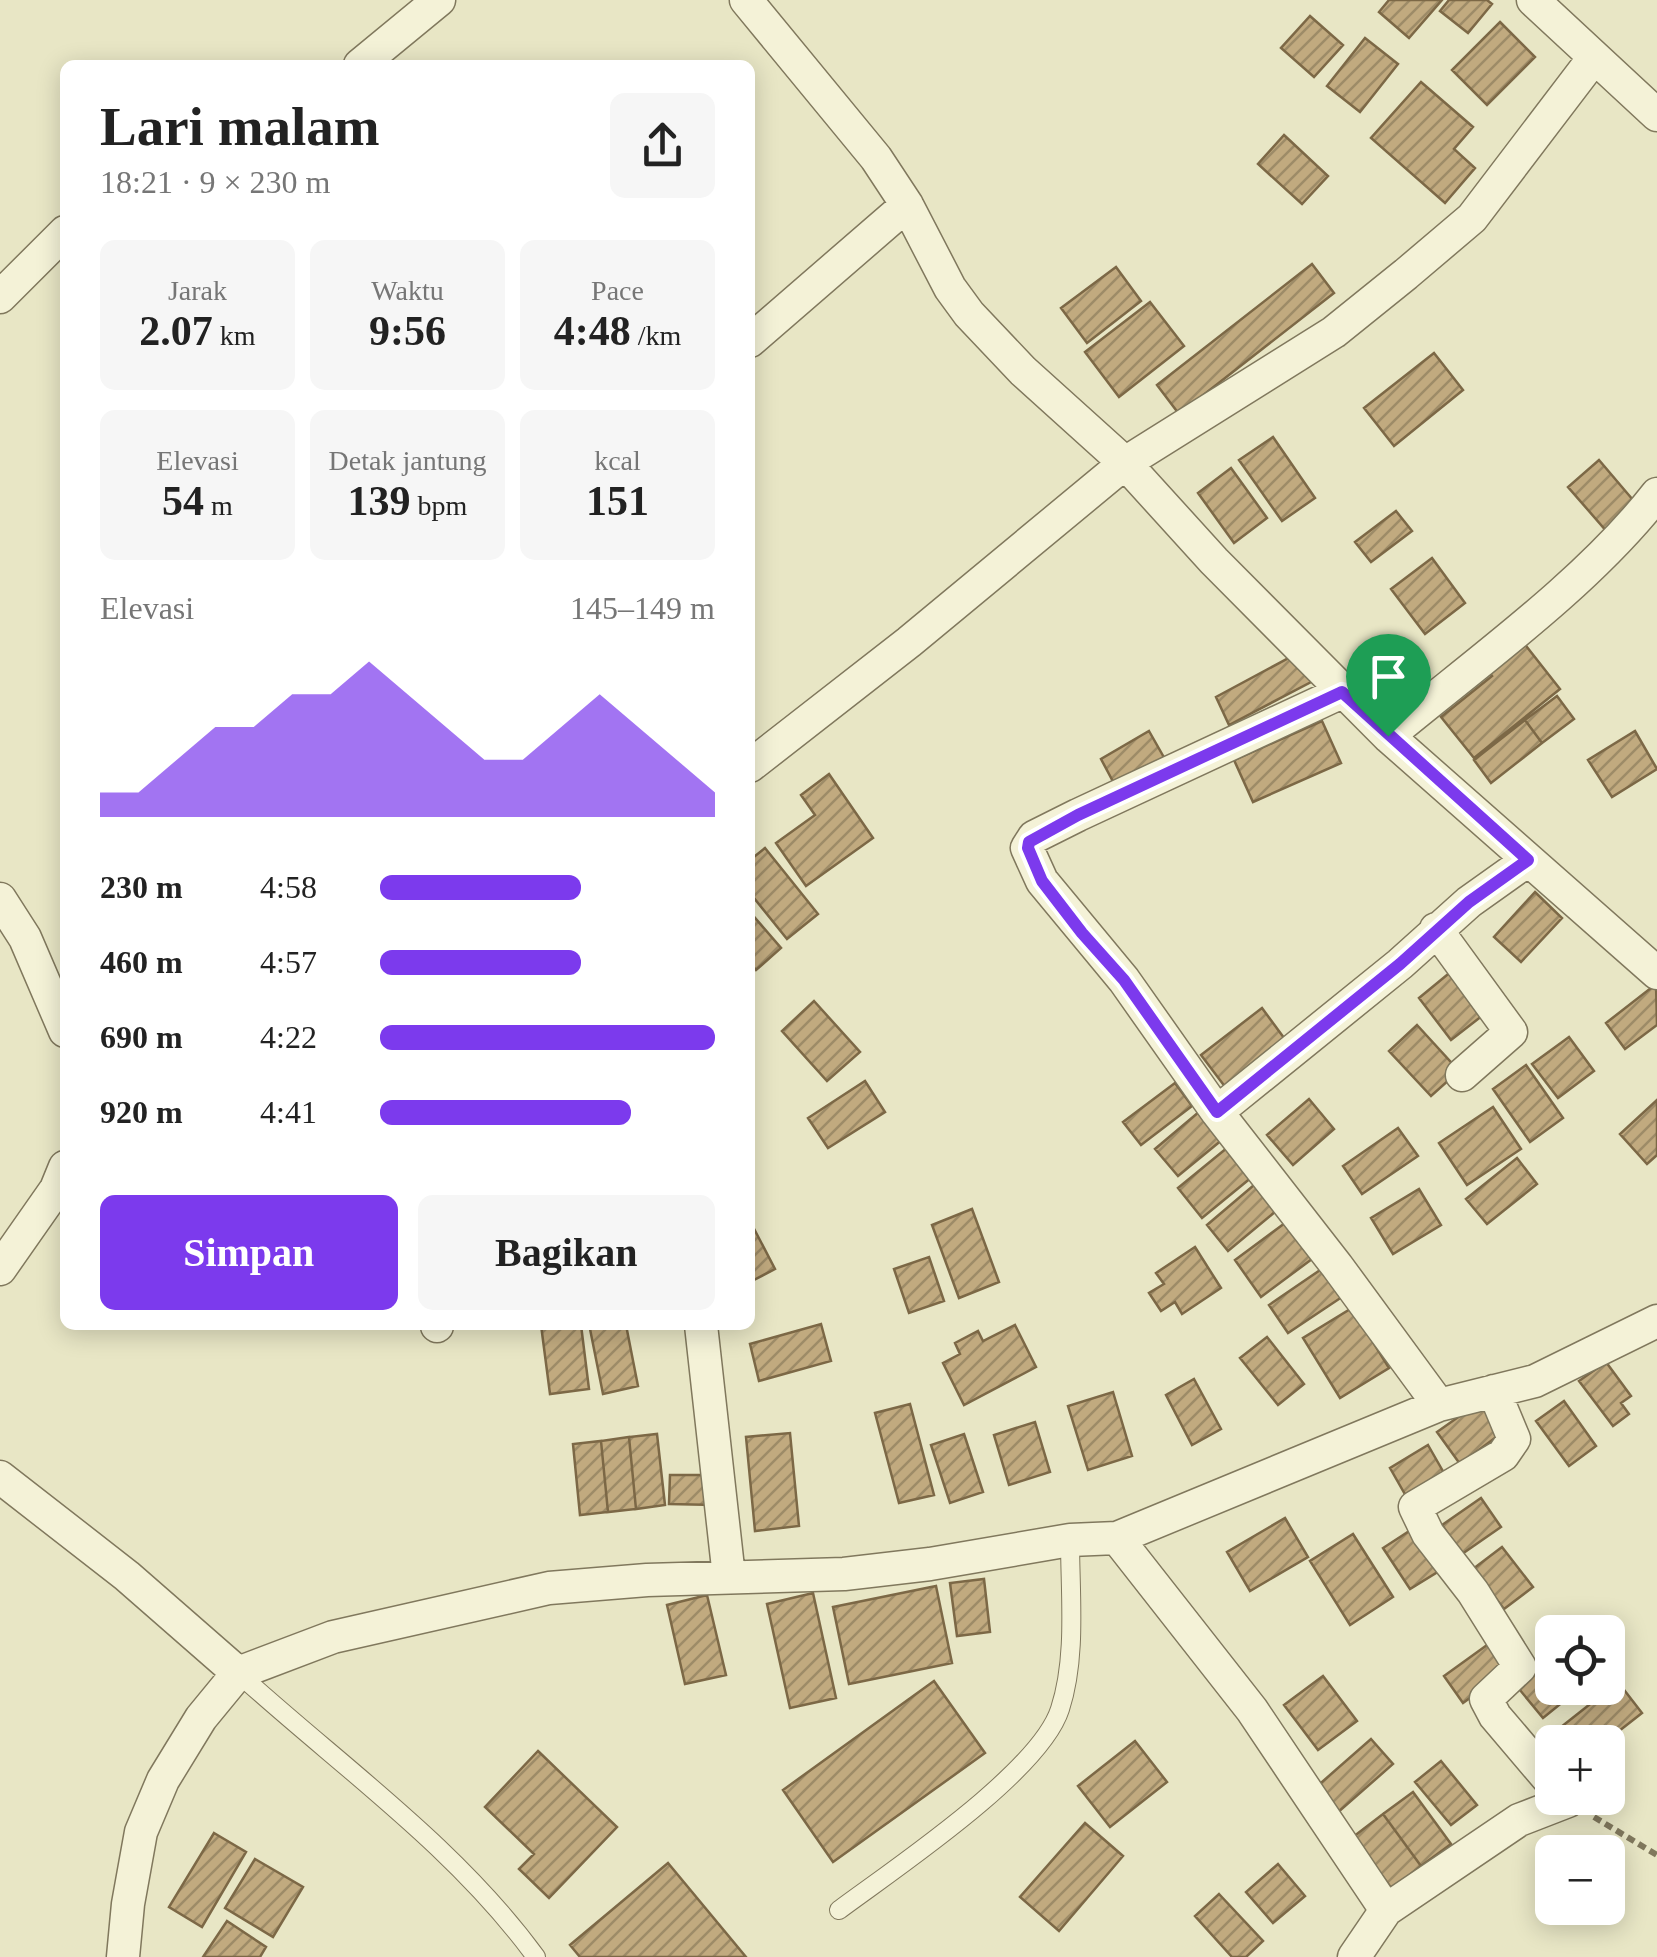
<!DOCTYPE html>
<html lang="id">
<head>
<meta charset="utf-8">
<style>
  body { margin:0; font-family:Georgia,serif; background:#f6f6f6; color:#222; height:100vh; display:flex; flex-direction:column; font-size:38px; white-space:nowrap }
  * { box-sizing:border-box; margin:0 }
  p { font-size:32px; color:#767676 }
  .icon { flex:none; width:55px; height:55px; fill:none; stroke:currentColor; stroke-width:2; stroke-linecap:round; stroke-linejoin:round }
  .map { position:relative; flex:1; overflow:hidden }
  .sheet { position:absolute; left:60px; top:60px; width:695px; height:1270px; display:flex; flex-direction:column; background:#fff; border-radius:15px; box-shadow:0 5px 25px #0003 }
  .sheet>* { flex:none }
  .fabs { position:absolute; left:1535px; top:1615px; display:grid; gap:20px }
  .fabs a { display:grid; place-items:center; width:90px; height:90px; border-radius:15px; background:#fff; box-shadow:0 5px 25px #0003; font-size:50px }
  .pin { position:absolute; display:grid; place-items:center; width:85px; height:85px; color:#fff; margin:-102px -42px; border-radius:50% 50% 50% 0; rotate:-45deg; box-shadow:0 0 10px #0007 }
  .pin .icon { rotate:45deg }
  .round { display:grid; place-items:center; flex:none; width:105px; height:105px; border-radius:15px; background:#f6f6f6 }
  .summary { display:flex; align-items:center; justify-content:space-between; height:170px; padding:0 40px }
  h1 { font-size:55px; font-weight:800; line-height:75px }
  .figures { display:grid; grid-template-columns:repeat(3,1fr); gap:15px; height:170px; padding:10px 40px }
  .figures div { display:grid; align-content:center; border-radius:15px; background:#f6f6f6; text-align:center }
  .figures b { font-size:42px; font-weight:800 }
  .figures small { font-size:28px; font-weight:400 }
  .figures p { font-size:28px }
  .chart { height:280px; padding:20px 40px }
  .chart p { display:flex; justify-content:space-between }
  .chart svg { width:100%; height:180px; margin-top:10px; fill:#7c3aed; opacity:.7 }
  .action { display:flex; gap:20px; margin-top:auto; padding:20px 40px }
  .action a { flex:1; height:115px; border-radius:15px; background:#7c3aed; color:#fff; font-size:40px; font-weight:800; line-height:115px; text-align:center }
  .action a+a { background:#f6f6f6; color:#222 }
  ul { padding:0 40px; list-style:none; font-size:32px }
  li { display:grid; grid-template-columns:160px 120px 1fr; align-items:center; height:75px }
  li i { height:25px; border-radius:12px; background:#7c3aed }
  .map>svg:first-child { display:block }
  .building { fill:url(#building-hatch); stroke:#7c6846; stroke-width:2.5 }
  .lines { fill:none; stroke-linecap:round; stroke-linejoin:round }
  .service-casing { stroke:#80785d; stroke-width:20 }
  .minor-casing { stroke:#80785d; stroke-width:35 }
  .path { stroke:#80785d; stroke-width:6; stroke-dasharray:8 5; stroke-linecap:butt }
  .service { stroke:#f4f2d7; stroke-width:18 }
  .minor { stroke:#f4f2d7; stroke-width:32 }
  .route-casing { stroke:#fff; stroke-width:20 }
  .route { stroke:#7c3aed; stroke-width:12 }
</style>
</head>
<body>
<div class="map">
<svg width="1657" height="1957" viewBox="0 0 1657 1957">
  <defs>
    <pattern id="building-hatch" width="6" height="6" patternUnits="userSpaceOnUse" patternTransform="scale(2.5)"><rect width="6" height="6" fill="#c1aa7f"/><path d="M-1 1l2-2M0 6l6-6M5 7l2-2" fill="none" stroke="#9d8b67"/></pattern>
  </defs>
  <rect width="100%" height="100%" fill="#e8e6c5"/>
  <path class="building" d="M1389 0H1442L1409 38 1379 12Z
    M1449 0H1487L1492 4 1468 33 1440 11Z
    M1310 16 1343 45 1314 77 1281 48Z
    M1500 22 1535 57 1487 105 1452 70Z
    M1365 38 1398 64 1360 112 1327 86Z
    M1421 82 1473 127 1454 149 1475 168 1445 203 1371 138Z
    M1284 135 1328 176 1302 204 1258 164Z
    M1312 264 1334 293 1179 414 1157 385Z
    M1116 267 1141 301 1087 343 1061 308Z
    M1150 302 1184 346 1119 397 1085 352Z
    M1434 353 1463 390 1394 446 1364 408Z
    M1273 437 1315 498 1282 521 1239 460Z
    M1599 460 1639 507 1608 533 1568 487Z
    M1231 468 1267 518 1234 543 1198 493Z
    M1396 511 1412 531 1371 562 1355 542Z
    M1432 558 1465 603 1425 634 1391 589Z
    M1519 637 1560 689 1474 758 1441 717 1492 676 1484 665Z
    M1298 653 1313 681 1229 725 1216 697Z
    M1557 696 1574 719 1542 743 1525 720Z
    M1525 720 1542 743 1491 783 1474 760Z
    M1322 721 1341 763 1253 802 1234 760Z
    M1149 731 1166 761 1117 789 1101 759Z
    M1635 731 1657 769 1612 797 1588 760Z
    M829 774 873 838 806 886 776 843 815 815 801 795Z
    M765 848 818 914 787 939 750 893V860Z
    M1535 892 1562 918 1521 962 1494 937Z
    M750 912 781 948 756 970 750 963Z
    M1453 970 1487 1012 1451 1040 1419 998Z
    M1656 984 1657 1025 1625 1049 1606 1023Z
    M814 1001 860 1052 827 1081 782 1031Z
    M1262 1008 1287 1042 1226 1088 1201 1055Z
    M1417 1025 1459 1071 1431 1096 1389 1051Z
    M1569 1037 1594 1071 1558 1098 1532 1064Z
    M1526 1065 1563 1118 1530 1142 1493 1089Z
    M865 1081 885 1112 828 1148 808 1118Z
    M1175 1083 1192 1106 1141 1145 1123 1122Z
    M1309 1099 1334 1129 1293 1165 1267 1135Z
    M1657 1100V1155L1647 1164 1620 1134Z
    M1493 1107 1521 1149 1467 1185 1439 1143Z
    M1200 1111 1223 1139 1178 1176 1155 1149Z
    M1398 1128 1418 1156 1362 1194 1343 1166Z
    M1233 1143 1258 1172 1202 1218 1178 1188Z
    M1517 1158 1537 1184 1487 1224 1466 1199Z
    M1254 1185 1276 1211 1228 1251 1207 1225Z
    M1419 1189 1441 1225 1393 1254 1371 1218Z
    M972 1209 999 1282 959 1298 932 1225Z
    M750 1221 775 1269 750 1282Z
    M1285 1223 1312 1259 1261 1297 1235 1260Z
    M1195 1247 1221 1288 1182 1314 1175 1302 1161 1311 1149 1293 1164 1284 1156 1273Z
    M929 1257 944 1301 909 1313 894 1269Z
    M1326 1266 1345 1295 1288 1333 1269 1305Z
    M1352 1308 1389 1368 1340 1398 1303 1338Z
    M821 1324 831 1361 759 1381 750 1344Z
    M541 1325H581L589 1389 550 1394Z
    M606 1325H626L638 1386 603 1394 590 1329Z
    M1015 1325 1036 1367 964 1405 943 1363 960 1354 955 1343 978 1331 983 1341Z
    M1267 1337 1304 1384 1278 1405 1240 1358Z
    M1606 1362 1631 1396 1621 1403 1629 1414 1613 1426 1579 1381Z
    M1194 1379 1221 1429 1192 1445 1166 1395Z
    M1113 1392 1132 1456 1088 1470 1068 1406Z
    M1481 1401 1503 1432 1460 1464 1437 1432Z
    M1564 1401 1596 1446 1569 1466 1536 1421Z
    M910 1404 934 1495 899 1503 875 1413Z
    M1035 1422 1050 1472 1009 1485 994 1435Z
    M790 1433 799 1526 755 1531 746 1437Z
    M657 1434 665 1505 636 1509 629 1437Z
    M964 1434 983 1492 950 1503 931 1445Z
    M629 1437 636 1509 608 1512 601 1441Z
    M601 1441 608 1512 580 1515 573 1444Z
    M1428 1445 1444 1473 1406 1496 1390 1468Z
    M670 1475H715V1505L669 1504Z
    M1481 1498 1501 1527 1462 1554 1442 1525Z
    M1285 1518 1308 1557 1250 1591 1227 1552Z
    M1417 1526 1444 1568 1410 1589 1383 1548Z
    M1353 1534 1393 1597 1350 1625 1310 1561Z
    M1502 1547 1533 1587 1504 1609 1473 1569Z
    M984 1579 990 1632 957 1636 950 1583Z
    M936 1586 952 1663 849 1684 833 1607Z
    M813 1593 836 1698 790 1708 767 1604Z
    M707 1595 726 1675 685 1684 667 1605Z
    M1494 1640 1513 1667 1463 1703 1444 1676Z
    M1552 1654V1688H1580L1543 1718 1515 1684Z
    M1323 1676 1357 1721 1318 1750 1284 1705Z
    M934 1681 985 1753 833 1862 783 1790Z
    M1618 1682 1642 1713 1605 1742H1564L1556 1731Z
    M1371 1739 1393 1764 1336 1814 1314 1789Z
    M1135 1741 1167 1782 1110 1827 1078 1786Z
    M538 1751 617 1827 549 1898 519 1869 534 1854 485 1807Z
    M1441 1761 1477 1805 1451 1825 1415 1782Z
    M1413 1792 1451 1844 1421 1866 1383 1814Z
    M1383 1814 1421 1866 1392 1889 1353 1837Z
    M1085 1823 1123 1856 1059 1931 1020 1897Z
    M214 1833 246 1852 202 1927 169 1907Z
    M255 1859 303 1887 273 1937 225 1908Z
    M668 1863 746 1957H580L570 1945Z
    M1278 1864 1305 1896 1273 1923 1246 1892Z
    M1219 1894 1263 1941 1246 1957H1232L1195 1916Z
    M227 1921 266 1947 260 1957H203Z"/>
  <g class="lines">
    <g class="service-casing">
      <path id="service" d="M238 1673C339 1765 455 1846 536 1957
        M839 1910C894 1869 1040 1772 1060 1709 1077 1657 1070 1594 1070 1540"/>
    </g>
    <g class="minor-casing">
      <path id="minor" d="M746 0 876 158 907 205 950 288 969 314 1023 371 1125 463 1214 561 1388 736 1657 973
        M1533 0 1657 115
        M360 65 439 0
        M0 297 65 232
        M750 341 907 205
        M1342 692 1078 815 1034 837 1027 848 1042 881 1124 980 1217 1112 1337 1266 1439 1405
        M1388 736C1476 663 1587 584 1657 494
        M750 766 909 642 1125 463 1334 332 1406 274 1472 218 1593 59
        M0 899 25 938 65 1031
        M1436 929 1511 1032 1462 1075
        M1217 1112 1400 964 1469 902 1528 860
        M0 1269 56 1189 65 1167
        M437 1325V1326
        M701 1325 729 1577
        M1494 1391 1514 1439 1503 1455 1415 1507 1428 1534 1473 1592 1520 1667 1486 1699 1495 1716 1552 1783
        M0 1477 127 1576 238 1673
        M1117 1538 1252 1710 1386 1910 1354 1957
        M1386 1910 1519 1820 1568 1801 1565 1798
        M123 1957 128 1904 141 1832 163 1780 201 1718 238 1673 333 1637 549 1588 647 1580 844 1574 930 1564 1070 1540 1117 1538 1439 1405 1535 1381 1657 1321"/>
    </g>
    <path class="path" d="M1594 1817 1657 1855"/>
    <use href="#service" class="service"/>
    <use href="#minor" class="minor"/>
  </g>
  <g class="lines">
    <g class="route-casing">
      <path id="route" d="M1342 692 1528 860 1469 902 1400 964 1217 1112 1124 980 1082 933 1042 881 1028 848 1029 842 1078 815Z"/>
    </g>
    <use href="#route" class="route"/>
  </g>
</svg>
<div class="fabs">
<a><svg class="icon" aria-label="locate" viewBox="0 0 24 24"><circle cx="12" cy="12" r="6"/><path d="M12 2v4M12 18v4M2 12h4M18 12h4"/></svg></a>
<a>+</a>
<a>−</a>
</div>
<div class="pin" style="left:1388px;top:736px;background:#1e9e55"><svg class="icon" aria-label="arrive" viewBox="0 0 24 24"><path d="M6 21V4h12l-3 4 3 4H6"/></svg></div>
<section class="sheet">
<div class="summary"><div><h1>Lari malam</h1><p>18:21 · 9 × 230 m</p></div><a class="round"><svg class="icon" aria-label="share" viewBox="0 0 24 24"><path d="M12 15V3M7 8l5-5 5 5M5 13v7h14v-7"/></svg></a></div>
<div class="figures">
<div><p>Jarak</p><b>2.07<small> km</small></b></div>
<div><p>Waktu</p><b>9:56</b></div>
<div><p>Pace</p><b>4:48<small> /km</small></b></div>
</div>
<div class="figures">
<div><p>Elevasi</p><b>54<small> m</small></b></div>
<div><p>Detak jantung</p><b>139<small> bpm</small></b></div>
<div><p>kcal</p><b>151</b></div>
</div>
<div class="chart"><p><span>Elevasi</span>145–149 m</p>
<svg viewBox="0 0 160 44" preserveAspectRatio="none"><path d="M0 44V38L10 38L20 30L30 22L40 22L50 14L60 14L70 6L80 14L90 22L100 30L110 30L120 22L130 14L140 22L150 30L160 38V44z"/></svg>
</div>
<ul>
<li><b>230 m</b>4:58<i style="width:60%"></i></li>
<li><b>460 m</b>4:57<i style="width:60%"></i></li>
<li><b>690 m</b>4:22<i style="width:100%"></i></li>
<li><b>920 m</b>4:41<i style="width:75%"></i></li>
</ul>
<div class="action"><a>Simpan</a><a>Bagikan</a></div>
</section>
</div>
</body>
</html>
